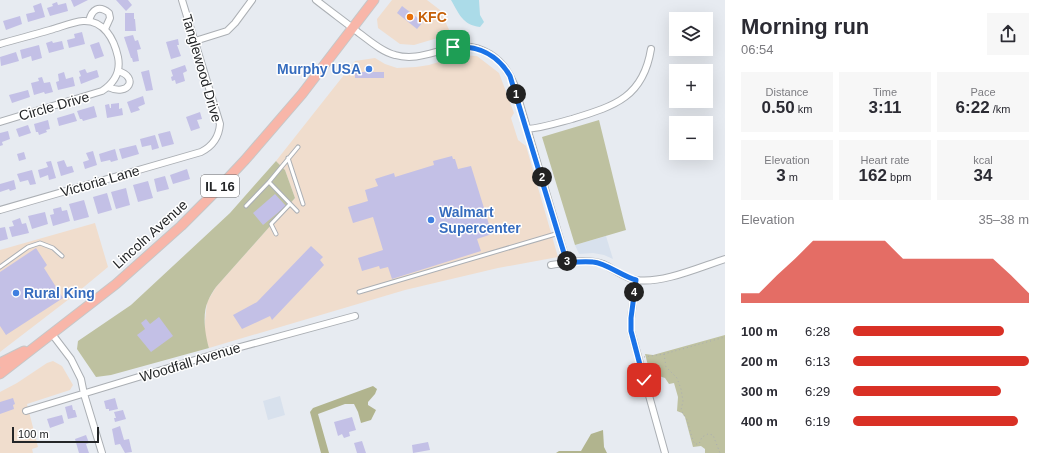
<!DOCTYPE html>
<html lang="en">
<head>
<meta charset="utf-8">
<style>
  body { margin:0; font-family:Arial,sans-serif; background:#f7f7f7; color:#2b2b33; height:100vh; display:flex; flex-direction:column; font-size:15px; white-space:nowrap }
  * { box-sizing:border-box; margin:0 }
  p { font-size:13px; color:#7c7c81 }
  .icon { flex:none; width:22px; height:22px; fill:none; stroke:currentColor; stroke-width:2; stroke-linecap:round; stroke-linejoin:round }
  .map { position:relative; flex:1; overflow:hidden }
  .drawer { display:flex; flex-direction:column; background:#fff; width:320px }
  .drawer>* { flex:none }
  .fabs { position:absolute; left:669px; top:12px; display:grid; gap:8px }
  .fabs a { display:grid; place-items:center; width:44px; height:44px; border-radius:0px; background:#fff; box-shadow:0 4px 16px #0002; font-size:20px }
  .scale { position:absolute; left:12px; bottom:10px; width:87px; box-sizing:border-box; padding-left:4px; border:2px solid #242628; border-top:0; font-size:11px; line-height:14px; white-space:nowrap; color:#242628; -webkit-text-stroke:3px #fff; paint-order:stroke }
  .pin { position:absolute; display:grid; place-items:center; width:34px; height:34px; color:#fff; margin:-17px; border-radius:8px; box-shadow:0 2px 6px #0006 }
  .km { position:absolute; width:20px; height:20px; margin:-10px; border-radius:50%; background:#222; color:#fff; font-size:11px; line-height:20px; text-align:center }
  .round { display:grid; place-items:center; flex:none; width:42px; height:42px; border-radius:0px; background:#f7f7f7 }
  .summary { display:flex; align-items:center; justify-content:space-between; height:68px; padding:0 16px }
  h1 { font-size:22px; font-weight:700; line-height:30px }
  .figures { display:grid; grid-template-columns:repeat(3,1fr); gap:6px; height:68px; padding:4px 16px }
  .figures div { display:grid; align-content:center; border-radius:0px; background:#f7f7f7; text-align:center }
  .figures b { font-size:17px; font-weight:700 }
  .figures small { font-size:11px; font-weight:400 }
  .figures p { font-size:11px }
  .chart { height:112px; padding:8px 16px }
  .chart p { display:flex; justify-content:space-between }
  .chart svg { width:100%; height:72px; margin-top:4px; fill:#d93025; opacity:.7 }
  ul { padding:0 16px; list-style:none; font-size:13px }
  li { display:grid; grid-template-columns:64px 48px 1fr; align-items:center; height:30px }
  li i { height:10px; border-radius:5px; background:#d93025 }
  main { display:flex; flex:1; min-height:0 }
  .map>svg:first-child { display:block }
  .commercial { fill:#f0ddcd }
  .built { fill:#d8e1ed }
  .green { fill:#bec1a0 }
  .forest { fill:#b1b48e }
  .water { fill:#abdbe8 }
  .building { fill:#c3c0e6 }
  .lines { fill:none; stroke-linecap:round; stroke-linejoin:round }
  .service-casing { stroke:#abafb4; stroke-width:5 }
  .minor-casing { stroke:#abafb4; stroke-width:8 }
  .primary-casing { stroke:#c6c7c7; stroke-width:11 }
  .path { stroke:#aaadb2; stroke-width:1; stroke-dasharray:1 3; stroke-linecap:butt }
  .service { stroke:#fff; stroke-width:3 }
  .minor { stroke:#fff; stroke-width:6 }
  .primary { stroke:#f8b6a9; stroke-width:9 }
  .route-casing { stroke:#fff; stroke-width:8 }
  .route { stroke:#1a73e8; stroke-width:5 }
  .food-dot { fill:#e8710a; stroke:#fff; stroke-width:1.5 }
  .shop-dot { fill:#3f7fe0; stroke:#fff; stroke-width:1.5 }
  .labels { text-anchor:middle; stroke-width:3; stroke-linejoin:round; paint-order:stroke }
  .shield { fill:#fff; stroke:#666768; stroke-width:1 }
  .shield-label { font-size:13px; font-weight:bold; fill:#242628 }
  .food-label { font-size:14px; font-weight:bold; fill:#c56008; stroke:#fff; text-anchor:start }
  .street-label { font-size:14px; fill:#242628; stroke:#fff }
  .shop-label { font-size:14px; font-weight:bold; fill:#366cbe; stroke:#fff; text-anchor:start }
</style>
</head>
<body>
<main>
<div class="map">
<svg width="725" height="453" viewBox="0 0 725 453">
  <rect width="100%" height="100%" fill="#e7ebf1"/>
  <path class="commercial" d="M392 0H427L440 10 451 34 414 45 400 44 378 28 377 19Z
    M462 55 477 56 499 73 514 113 511 118 518 140 526 146 558 257 498 268 405 290 209 348 205 336V321L207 302 216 287 295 198 285 170 276 161 355 61 375 58 385 64 397 68 416 67 429 65Z
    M95 223 108 267 73 296 0 352V250Z
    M53 361 62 366 73 385 70 390 27 404 38 447 32 449 33 453H0V392L17 383 47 363Z"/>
  <path class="built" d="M606 236 613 259 604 255 593 253 579 254 575 245Z
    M280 396 285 415 268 420 263 401Z"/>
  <path class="green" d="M599 120 626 230 575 245 542 137Z
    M276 161 285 170 295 198 216 287C213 291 210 296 208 301 202 313 205 335 209 348L111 375 96 377 77 349 78 341 131 305 230 213Z
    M725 335V453H705V449L701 446 693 447 685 417 682 413 677 411 678 397 674 383 669 384 665 378 650 373 645 354 653 355Z"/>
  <path class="forest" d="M373 386 377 389 375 394 368 402V405L376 410 371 420 361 423 358 412 354 404H345L318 414 329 453H321L310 412 313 408Z
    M603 430 604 447 607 453H556L559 451H581L591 434Z"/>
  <path class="water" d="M451 0H479L480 15 484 22 480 27C463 25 459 14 451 0Z"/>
  <path class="building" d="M71 0H88L74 7Z
    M116 0H128L132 5 126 11Z
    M57 2 58 5 66 3 68 11 50 16 47 8 53 6 52 4Z
    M41 3 45 17 28 22 26 14 35 12 33 6Z
    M402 6 423 22 417 29 397 13Z
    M125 13H134V19H135L136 31H125Z
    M20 16 22 24 6 30 3 21Z
    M82 32 85 44 69 48 67 40 75 38 74 34Z
    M133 35 135 41 138 40 141 49 137 50 139 61 133 62 132 58H131L124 37Z
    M178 39 179 45H177L181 56 171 59 166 42Z
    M52 41 53 43 62 41 64 49 49 53 46 43Z
    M99 42 104 56 95 59 90 45Z
    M39 45 42 58 32 61 31 56 22 59 20 50Z
    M16 52 19 61 1 66 0 57Z
    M185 65 187 71 183 73 185 81 176 84 175 80 172 81 171 77 173 76 171 70Z
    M368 66H371V72H384V78H355V72H368Z
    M85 69 87 73 97 70 99 77 81 84 79 77 81 76 79 71Z
    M149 70 153 90 146 91 141 72Z
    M64 72 66 79 73 77 75 86 58 90 56 82 59 81 58 74Z
    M42 77 44 83 50 82 53 92 45 94 44 92 34 95 31 83 39 81 38 78Z
    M28 90 30 97 12 103 9 95Z
    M143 96 145 104 138 107 140 110 131 113 127 102Z
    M119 103V109L122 108 123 115 107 118 105 105 109 104 110 108H111V104Z
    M94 106 97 117 83 121 82 119H80L77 111Z
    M200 112 202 119 197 120 200 128 191 131 186 117Z
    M74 113 77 121 59 126 57 118Z
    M48 120 50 129 46 130 47 132 39 135 38 132H36L34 124Z
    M28 125 31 133 19 137 16 129Z
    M8 131 10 139 2 142 3 145 0 146V133Z
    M170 131 174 144 162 147 158 134Z
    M155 135 159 148 152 150 151 145 142 147 140 139Z
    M136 145 139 154 122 159 119 149Z
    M115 149 118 160 111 162 110 160 101 162 99 154Z
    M93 151 97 165 85 169 83 162 89 160 86 153Z
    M24 152 26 159 19 161 17 154Z
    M452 156 453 159H455L458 169 471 166 492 234 477 239 481 251 392 279 388 267 380 269 379 266 362 271 358 258 383 250 373 217 353 223 348 207 368 201 365 190 378 186 375 179 394 173 395 177 434 165 433 161Z
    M64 160 67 167 72 166 74 172 61 176 57 162Z
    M51 161 56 178 49 180 48 175 40 178 38 170 48 167 46 162Z
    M187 169 190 179 173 184 170 175Z
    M32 170 36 184 30 185 28 180 20 182 17 174Z
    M165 176 169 189 157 192 154 179Z
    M14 180 16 189 10 191 9 189 0 192V184Z
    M148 181 153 198 138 202 133 185Z
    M126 188 130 205 116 209 111 192Z
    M107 193 112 210 98 214 93 197Z
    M275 194 286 206 263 225 253 213Z
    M84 200 89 217 74 221 69 204Z
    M61 207 62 211 67 210 70 221 53 226 50 215 54 214 53 209Z
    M45 212 48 224 32 229 28 216Z
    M20 218 22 224 26 223 29 233 12 237 9 227 14 226 12 221Z
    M5 227 8 239 0 241V228Z
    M311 246 323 257 320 260 324 265 272 320 270 316 242 329 233 315 257 302Z
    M36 248 47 265 44 268 63 298 6 335 0 326V272Z
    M159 317 173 336 151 352 137 335 145 329 141 323 146 319 150 324Z
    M13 398 15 404 13 405 14 409 0 414V402Z
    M115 398 118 409 109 411V409H106L104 401Z
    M72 405 73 410H75L77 417 68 419 65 407Z
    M123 410 126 419 115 422 114 418H116L114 412Z
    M62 415 64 423 50 428 47 419Z
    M352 417 356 430 349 432 350 436 344 438 342 434 338 436 334 422Z
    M120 426 124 440 129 439 132 452 125 453 120 444 115 445 112 429Z
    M86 435 89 443 86 444 89 453H79L75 439Z
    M362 441 366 453H357L354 443Z
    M428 442 430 450 413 453 412 445Z"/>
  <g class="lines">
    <g class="service-casing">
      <path id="service" d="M288 158 303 204
        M246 206 269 182
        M297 211 269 182 298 147
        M276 234 271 224 290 204
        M0 267 28 247 40 243 53 248 62 256
        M359 292 559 233"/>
    </g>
    <g class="minor-casing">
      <path id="minor" d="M316 0C330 11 345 22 359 33 370 41 382 52 395 55 415 61 432 52 452 48 480 41 504 59 514 84L567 263
        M89 21C92 9 99 5 109 13L110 18 105 29
        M195 41 227 31 235 23 252 0
        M0 44C17 39 33 35 50 30 61 27 72 22 83 21 104 20 114 39 118 57 121 72 114 83 102 91L0 122
        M108 87C129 97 139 77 118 71
        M527 129C542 128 557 123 572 119 614 106 643 98 651 49
        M0 210 201 152C213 146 219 137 220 124L182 0
        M551 265C567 263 587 258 603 264 614 269 624 278 636 280 662 284 700 267 725 259
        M636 280 631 318V331L665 453
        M52 334 71 359 81 379 84 394 102 453
        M26 411 218 353 355 316"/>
    </g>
    <g class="primary-casing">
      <path id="primary" d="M0 363 24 351
        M0 374 116 284 181 226 214 193 245 160 302 94 374 0"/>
    </g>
    <path class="path" d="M664 354 666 367 677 378 681 389 683 401 681 410 687 420 693 441 695 444H699L702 437 708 434 713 435 720 453
      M644 357 664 354 725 337"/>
    <use href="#service" class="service"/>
    <use href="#minor" class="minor"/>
    <use href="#primary" class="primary"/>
  </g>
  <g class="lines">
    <g class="route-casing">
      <path id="route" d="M453 47C478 45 498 55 510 76L567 263C575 262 584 261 593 262 606 263 622 276 636 280L631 318V331L644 380"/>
    </g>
    <use href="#route" class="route"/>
  </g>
  <circle class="food-dot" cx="410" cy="17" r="4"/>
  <g class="shop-dot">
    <circle cx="369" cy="69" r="4"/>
    <circle cx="431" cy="220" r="4"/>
    <circle cx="16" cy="293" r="4"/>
  </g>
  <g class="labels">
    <rect class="shield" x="201" y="175" width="38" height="22" rx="3"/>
    <g class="shield-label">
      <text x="220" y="191">IL 16</text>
    </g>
    <g class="food-label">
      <text x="418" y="22">KFC</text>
    </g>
    <g class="street-label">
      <text transform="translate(202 68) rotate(74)" y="5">Tanglewood Drive</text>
      <text transform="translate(54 106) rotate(-16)" y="5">Circle Drive</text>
      <text transform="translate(100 181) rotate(-16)" y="5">Victoria Lane</text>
      <text transform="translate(150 234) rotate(-42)" y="5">Lincoln Avenue</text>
      <text transform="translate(190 362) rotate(-17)" y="5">Woodfall Avenue</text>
    </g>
    <g class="shop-label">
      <text x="361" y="74" text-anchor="end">Murphy USA</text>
      <text x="439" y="217">Walmart<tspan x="439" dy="16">Supercenter</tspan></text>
      <text x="24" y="298">Rural King</text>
    </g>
  </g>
</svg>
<div class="fabs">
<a><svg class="icon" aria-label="layers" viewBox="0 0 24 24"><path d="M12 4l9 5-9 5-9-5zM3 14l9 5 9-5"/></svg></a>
<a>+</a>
<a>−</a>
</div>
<div class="scale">100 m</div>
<div class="pin" style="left:453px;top:47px;background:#1e9e55"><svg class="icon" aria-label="arrive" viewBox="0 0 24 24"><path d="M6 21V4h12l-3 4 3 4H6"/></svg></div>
<div class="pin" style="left:644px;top:380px;background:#d93025"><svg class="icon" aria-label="check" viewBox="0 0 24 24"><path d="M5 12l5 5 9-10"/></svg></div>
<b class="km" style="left:516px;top:94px">1</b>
<b class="km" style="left:542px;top:177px">2</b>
<b class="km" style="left:567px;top:261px">3</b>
<b class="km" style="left:634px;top:292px">4</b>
</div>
<section class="drawer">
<div class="summary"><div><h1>Morning run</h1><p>06:54</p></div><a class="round"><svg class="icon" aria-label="share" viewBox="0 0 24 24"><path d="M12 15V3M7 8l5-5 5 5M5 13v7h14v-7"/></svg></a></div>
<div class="figures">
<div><p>Distance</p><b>0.50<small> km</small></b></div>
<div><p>Time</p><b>3:11</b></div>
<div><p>Pace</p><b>6:22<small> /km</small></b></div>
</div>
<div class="figures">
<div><p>Elevation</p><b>3<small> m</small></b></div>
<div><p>Heart rate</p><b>162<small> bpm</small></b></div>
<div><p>kcal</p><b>34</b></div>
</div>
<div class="chart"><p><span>Elevation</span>35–38 m</p>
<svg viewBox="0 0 160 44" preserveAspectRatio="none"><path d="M0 44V38L10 38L20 27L30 17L40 6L50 6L60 6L70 6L80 6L90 17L100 17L110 17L120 17L130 17L140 17L150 27L160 38V44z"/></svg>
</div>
<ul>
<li><b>100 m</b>6:28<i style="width:86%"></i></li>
<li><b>200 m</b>6:13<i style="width:100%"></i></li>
<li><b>300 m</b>6:29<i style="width:84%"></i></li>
<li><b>400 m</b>6:19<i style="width:94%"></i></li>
</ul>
</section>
</main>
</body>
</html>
